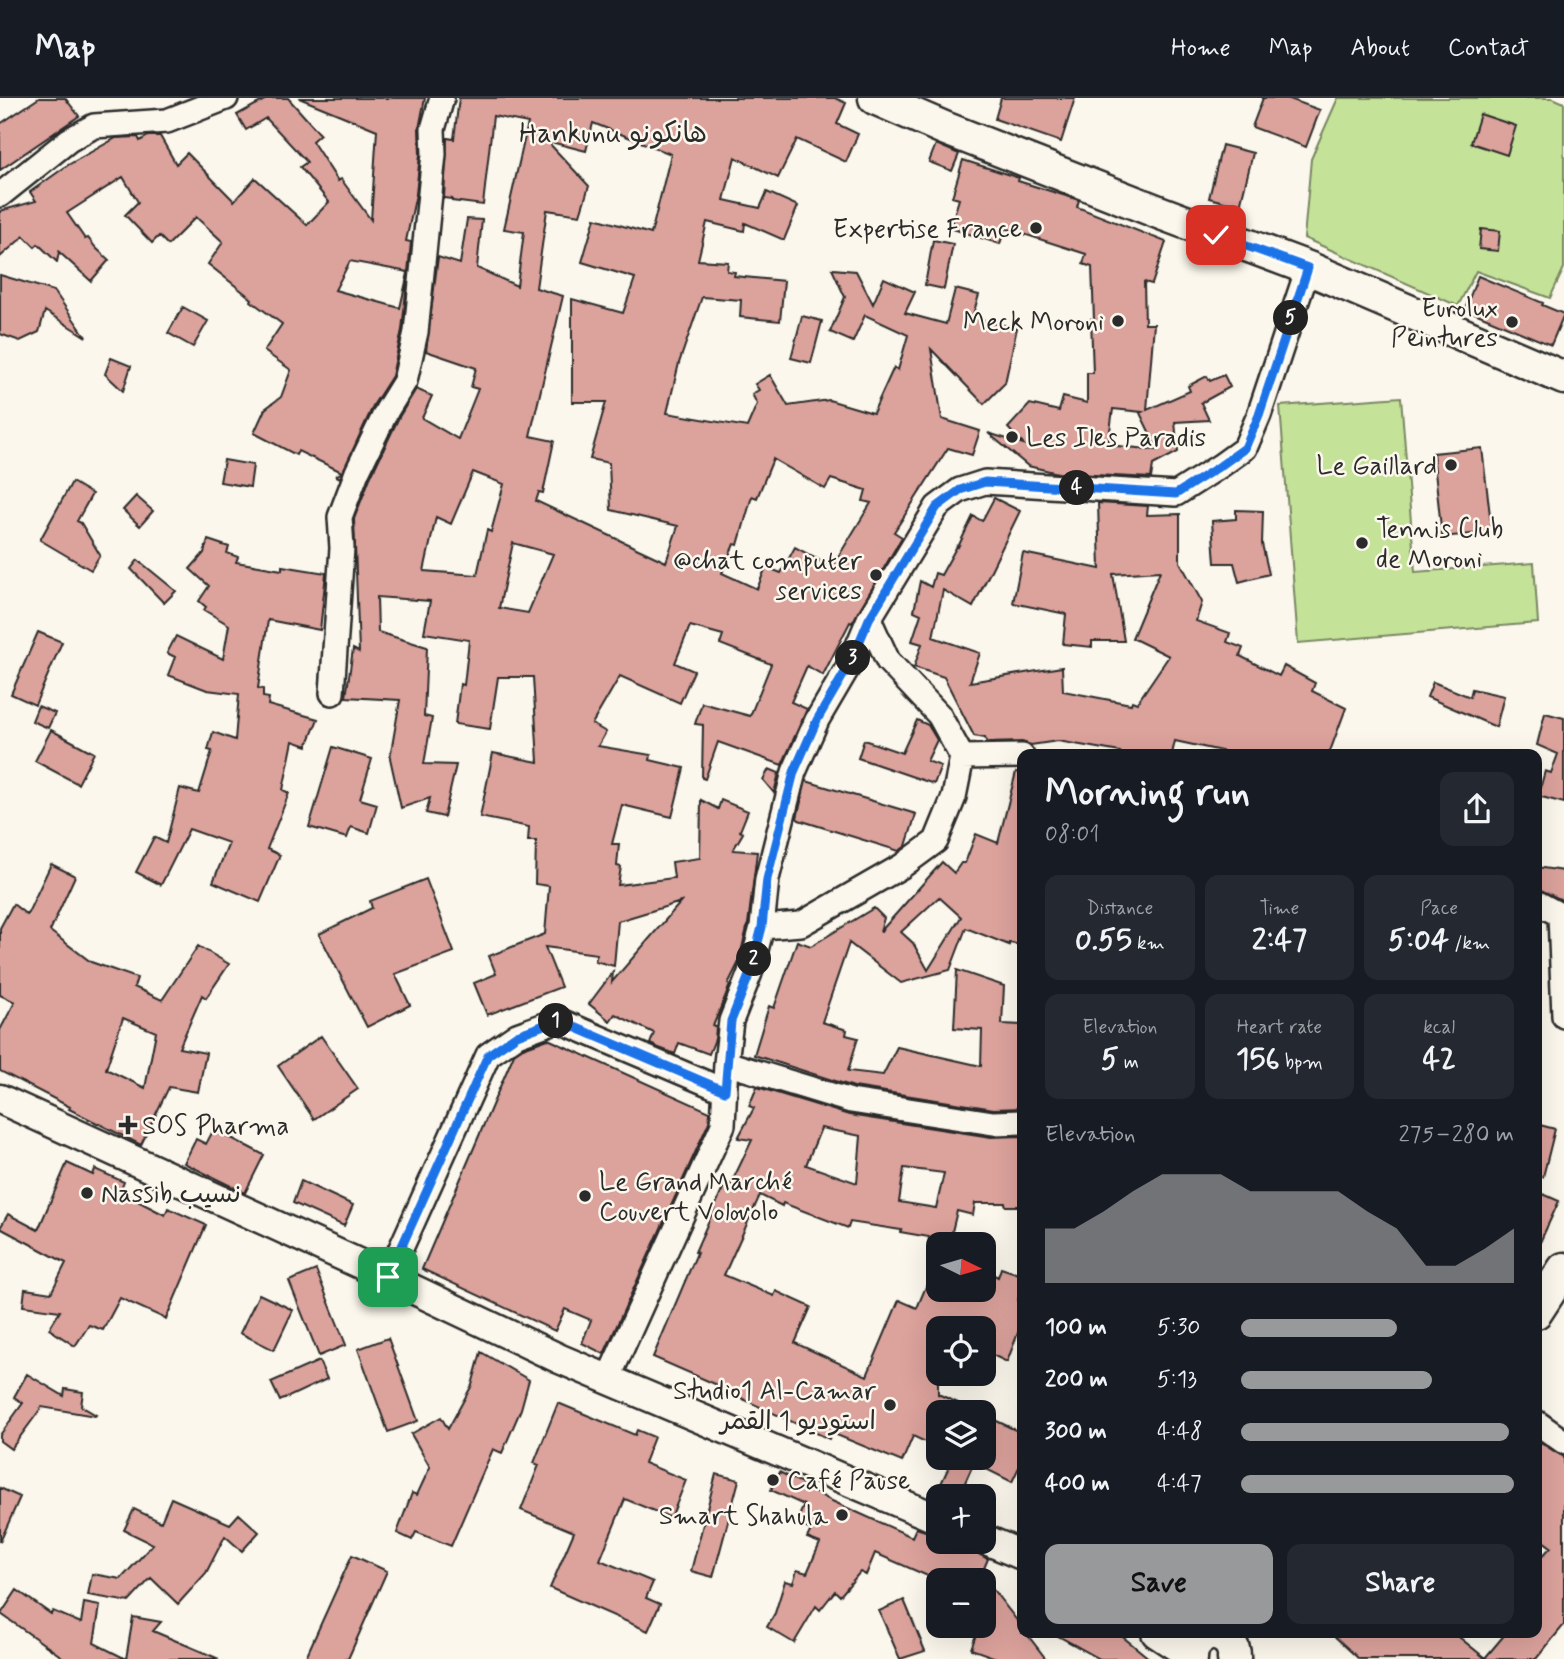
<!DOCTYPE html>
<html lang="en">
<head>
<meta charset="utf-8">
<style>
  body { margin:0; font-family:Mynerve,"Playpen Sans Arabic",sans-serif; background:#242831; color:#f1f3f6; height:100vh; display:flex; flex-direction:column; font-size:26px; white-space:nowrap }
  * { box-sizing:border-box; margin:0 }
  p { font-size:23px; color:#9ea1a6 }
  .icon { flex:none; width:38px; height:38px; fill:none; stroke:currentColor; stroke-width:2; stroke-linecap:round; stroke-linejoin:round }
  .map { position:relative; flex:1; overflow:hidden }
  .sheet { position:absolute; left:1017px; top:651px; width:525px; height:889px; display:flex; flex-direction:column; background:#171b24; border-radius:14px; box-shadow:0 7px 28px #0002 }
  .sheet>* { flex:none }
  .needle { width:46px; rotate:95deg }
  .tools { position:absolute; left:926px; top:1134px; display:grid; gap:14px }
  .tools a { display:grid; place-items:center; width:70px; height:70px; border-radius:14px; background:#171b24; box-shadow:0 7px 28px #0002; font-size:35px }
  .pin { position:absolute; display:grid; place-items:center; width:60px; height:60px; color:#fff; margin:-30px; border-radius:14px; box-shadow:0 4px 10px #0006 }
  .km { position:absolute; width:35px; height:35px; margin:-18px; border-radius:50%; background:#222; color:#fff; font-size:19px; line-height:35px; text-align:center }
  .round { display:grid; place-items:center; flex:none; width:74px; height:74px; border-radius:14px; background:#242831 }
  .headline { display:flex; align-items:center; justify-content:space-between; height:119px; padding:0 28px }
  h1 { font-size:38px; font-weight:800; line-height:52px }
  .metrics { display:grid; grid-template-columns:repeat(3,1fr); gap:10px; height:119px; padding:7px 28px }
  .metrics div { display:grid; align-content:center; border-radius:14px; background:#242831; text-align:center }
  .metrics b { font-size:30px; font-weight:800 }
  .metrics small { font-size:19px; font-weight:400 }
  .metrics p { font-size:19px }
  .chart { height:196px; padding:14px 28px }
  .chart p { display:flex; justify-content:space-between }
  .chart svg { width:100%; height:126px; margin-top:7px; fill:#98999b; opacity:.7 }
  .button { display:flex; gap:14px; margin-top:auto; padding:14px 28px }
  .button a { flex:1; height:80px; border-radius:14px; background:#98999b; color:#111; font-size:28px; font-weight:800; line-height:80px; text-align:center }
  .button a+a { background:#242831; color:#f1f3f6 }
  ul { padding:0 28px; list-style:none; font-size:23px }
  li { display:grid; grid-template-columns:112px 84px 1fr; align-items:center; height:52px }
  li i { height:18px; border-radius:9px; background:#98999b }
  header { display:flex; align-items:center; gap:42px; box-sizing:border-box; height:98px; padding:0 35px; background:#171b24; border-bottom:2px solid #363941 }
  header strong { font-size:33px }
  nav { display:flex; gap:38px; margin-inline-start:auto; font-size:24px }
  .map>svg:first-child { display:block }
  .green { fill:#c5e299; stroke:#788662; stroke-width:2 }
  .building { fill:#dca29c; stroke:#2b2b2b; stroke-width:2; fill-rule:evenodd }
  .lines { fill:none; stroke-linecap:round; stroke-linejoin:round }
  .minor-casing { stroke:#2b2b2b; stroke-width:28 }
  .tertiary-casing { stroke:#2b2b2b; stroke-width:33 }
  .secondary-casing { stroke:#2b2b2b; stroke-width:37 }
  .minor { stroke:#fbf7ec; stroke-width:23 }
  .tertiary { stroke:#fbf7ec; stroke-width:28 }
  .secondary { stroke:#fbf7ec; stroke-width:32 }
  .route-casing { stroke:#fff; stroke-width:14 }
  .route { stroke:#1a73e8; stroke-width:9 }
  .poi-dot { fill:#2b2b2b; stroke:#fbf7ec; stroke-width:2.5 }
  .labels { text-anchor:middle; stroke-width:5; stroke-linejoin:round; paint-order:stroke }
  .poi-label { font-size:26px; fill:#2b2b2b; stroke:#fbf7ec; text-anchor:end }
  .neighbourhood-label { font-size:28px; fill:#2b2b2b; stroke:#fbf7ec }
</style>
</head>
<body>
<header>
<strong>Map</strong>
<nav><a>Home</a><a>Map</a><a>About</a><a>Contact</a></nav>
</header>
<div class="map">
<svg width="1564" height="1561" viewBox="0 0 1564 1561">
  <rect width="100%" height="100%" fill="#fbf7ec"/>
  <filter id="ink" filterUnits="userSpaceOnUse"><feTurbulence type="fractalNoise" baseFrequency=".0143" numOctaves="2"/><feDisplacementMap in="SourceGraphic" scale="14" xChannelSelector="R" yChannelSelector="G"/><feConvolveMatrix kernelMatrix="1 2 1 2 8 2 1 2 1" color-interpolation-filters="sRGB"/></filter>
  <g filter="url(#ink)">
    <path class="green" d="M1338 0H1553L1564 5V170L1550 200 1476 173 1458 208 1304 140 1311 61Z
      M1401 299 1415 474 1534 465 1538 525 1298 545 1280 308Z"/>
    <path class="building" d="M39 0H65L79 18 0 72V26Z
      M268 0H288L320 36 312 43 338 83 341 81 371 122 377 32 299 0H425L419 31 420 56 416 96 406 143 411 144 408 174 350 163 335 192 400 210 408 175 402 232 392 278 374 306 340 380 336 378 342 374 298 353 296 357 254 335 265 311 281 299 291 272 264 253 282 226 251 203 252 201 208 166 223 144 196 119 168 147 159 138 152 145 125 117 138 104 123 79 67 115 85 141 88 140 96 150 109 162 91 183 59 154 57 164 38 146 35 149 24 138 0 159V113L36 103 30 94 68 67 116 40 138 39 140 43 148 38H160L176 66 187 55 234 103 255 80 307 127 329 104 300 69 307 64 266 20 246 32 237 17Z
      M459 0H835L846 5 837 26 858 36 846 64 797 41 778 80 735 59 724 102 760 110 767 94 798 108 784 142 745 125 744 133 707 124 698 162 728 164 727 173 735 174 734 178 784 183 780 223 740 219 741 202 702 199 679 265 667 315 747 329 757 306 752 296 759 292 755 286 770 277 788 308 829 302 873 315 894 269 898 272 908 237 865 217 853 244 830 234 845 199 832 171 856 173 873 206 884 180 915 194 905 215 946 226 955 191 979 197 972 220 1017 230 1005 285 984 306 931 251 942 321 980 333 972 357 948 350 894 434 902 439 852 525 850 524 823 577 807 568 791 604 807 611 782 667 718 644 705 681 702 680 703 627 695 626 702 605 750 618 771 566 720 546 723 537 690 528 675 565 694 573 680 605 620 578 592 626 606 634 598 648 651 657 650 662 684 670 672 719 622 707 612 746H619L617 768 621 769 618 787 674 780 672 764 700 760 701 702 718 711 721 702 748 713 740 733 743 735 733 752 757 754 748 826 738 866 728 886 730 887 713 928 716 929 715 941 709 956 679 945 675 956 659 950 650 946 654 935 615 916 610 923 589 906 613 874 612 884 681 804 618 823 614 868 595 863 597 856 545 849 561 889 487 917 474 885 496 876 489 858 545 836 549 788 535 786 536 743H528L529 729 480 719 493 655 538 664 533 579H498L490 631 455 626 460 586 464 587 469 542 424 535 430 503 377 499 378 534 427 549 424 618 432 620 424 666 456 667 444 719 426 715 430 700 401 710 390 660 400 602 346 599 353 551 359 554 354 421 370 380 399 319 416 291 432 298 422 320 458 341 478 291 471 289 476 270 426 253 438 159 460 166 467 121 482 122 477 170 517 188 524 134 504 131 528 25 493 18 483 107 452 103V101L444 100 447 40 454 41ZM593 25 671 56 651 136 595 120 582 164 635 180 623 215 572 201V304H606L590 361 609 365 611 412 678 428 666 464 536 403 539 394 543 395 554 343 530 338 563 198 536 190 547 112 580 117 589 88 547 43 586 53ZM773 361 825 391 831 381 866 392 863 403 871 405 832 469 795 449 781 475 766 469 757 491 722 475 734 446 738 447 752 398 757 400ZM473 374 504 386 491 434 487 432 477 477 424 473 436 419 451 426ZM513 445 553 456 528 515 499 510Z
      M1001 0H1075L1061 44 995 21Z
      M1263 0H1287L1320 12 1306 49 1252 29Z
      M1480 16 1516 28 1507 57 1471 45Z
      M936 46 959 56 952 73 929 64Z
      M1222 47 1253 55 1240 108 1209 100Z
      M963 62 1019 80 1018 83 1079 102 1077 109 1166 144 1152 186 1144 184 1145 226H1154L1147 312 1190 293 1188 288 1207 278 1210 283 1224 277 1230 289 1201 305 1209 322 1175 324 1178 354 1153 367 1151 380 1058 375 1028 368 988 335 1023 346 1008 330 1030 306 1059 313 1063 299 1087 305V275H1093L1091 221 1094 222 1092 169 1083 166 1086 156 1005 130 1000 146 950 130 959 101 952 99ZM1113 311 1142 314 1140 315 1158 352 1108 347Z
      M1481 131 1500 133 1498 153 1479 151Z
      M933 142 953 146 944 191 925 187Z
      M0 177 54 193 86 239 45 213 39 234 20 243 0 236Z
      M1478 178 1543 205 1542 207 1564 216 1551 247 1465 211Z
      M183 209 208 223 193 249 168 235Z
      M802 218 822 223 811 265 791 260Z
      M111 260 131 268 123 293 105 276Z
      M1482 350 1492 434 1442 439 1433 355Z
      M224 362 253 367 250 389 220 384Z
      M72 384 92 396 77 423 81 425 100 457 91 472 40 442Z
      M136 398 153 413 140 428 123 412Z
      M994 400 1020 413 973 509 943 492 933 539 980 555 970 584 1062 569 1063 593 1131 606 1132 603 1137 605 1169 558 1132 540 1160 473 1113 476 1124 543H1092V549L1063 546 1066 516 1013 505 1023 455 1100 471 1098 405 1148 408 1147 417 1180 416V464L1202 504 1196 523 1230 535 1227 544 1243 550 1240 558 1279 578 1284 568 1315 585 1312 593 1346 610 1329 656H1235L1175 643 1172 656H1119L1120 654 1058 643 1031 647 1022 644 987 645 985 640 974 638 944 579 914 569 922 546 912 543 921 516 914 513 920 483 931 489 935 475 941 477 957 448 958 449 973 418 982 423Z
      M1236 412 1263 413 1262 446 1269 476 1239 484 1234 465H1215L1212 423 1236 421Z
      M208 442 229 449 227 455 238 459 236 464 282 472V468L326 475 320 532 268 522 258 590 263 591V599L269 600 268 607 318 621 307 648 293 643 283 692 289 695 267 751 280 757 260 804 213 784 229 745 189 731 161 787 136 774 154 739 166 745 180 690 199 695 212 653 208 652 213 634 235 642 239 596 207 592 168 577 175 559 167 555 176 538 223 561 229 527 204 512 206 509 199 503 209 488 190 471 204 455Z
      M138 462 176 493 164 505 131 471Z
      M38 534 62 544 35 607 11 596Z
      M1433 584 1470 599 1472 591 1504 598 1496 629 1427 599Z
      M38 608 55 615 48 630 32 623Z
      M1545 615 1564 620V705L1538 698 1545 673 1551 675 1558 656 1537 647Z
      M917 622 928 627 937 642 927 663 941 668 934 686 858 660 864 642 902 655Z
      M51 632 94 655 78 686 35 663Z
      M333 649 372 661 360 701 377 706 369 735 351 729 347 740 309 729Z
      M769 671 779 675 774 695 763 682Z
      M1016 674 1022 675V847L1009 845V847L966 830 950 872 901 885 849 845 822 924 847 932 846 937 858 940 848 973 883 977 897 949 981 968 982 932 954 930 957 872 1004 888 1002 926 1022 927V1010L994 1011 854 989 754 957 769 908 774 910 797 843 811 848 874 810 884 820 880 834 942 764 954 775 961 765H965L976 736 998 745ZM939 799 961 819 928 872 913 845 901 834Z
      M806 683 916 716 906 748 899 753 799 722 797 720Z
      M51 766 75 778 50 833 91 864 137 880 134 889 162 902 198 848 229 866 206 900 202 897 179 950 206 955 198 994 169 989 141 1047 69 1011 70 1009 0 973V932L15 904 0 897V830L13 806 27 817ZM123 920 156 934 145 990 106 971Z
      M1536 769 1564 773V803L1536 790Z
      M426 781 454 854 395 876 410 907 367 929 319 836 372 810 370 803Z
      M321 938 358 991 314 1021 278 968Z
      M548 941 710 1014 709 1024 604 1256 582 1245 591 1222 565 1211 555 1233 422 1171 514 956 523 950Z
      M757 989 849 1017 991 1039 1022 1038V1108H1006L1005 1105H975L973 1117 957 1113 949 1146H928L929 1139 900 1134 901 1132 850 1124 848 1130 783 1105 782 1108 760 1097 724 1177 774 1198 776 1193 811 1209 795 1245 867 1278 899 1202 917 1210 938 1160V1192H984V1172L998 1179 1001 1170 1022 1177V1190L1018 1202 1022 1205V1224L1007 1264 984 1253V1230H938V1296L978 1314H938V1350L913 1338 902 1364 832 1335 829 1341 730 1295 731 1293 653 1259 697 1155 695 1154 724 1088 729 1090 752 1042 738 1040 754 1010 749 1008ZM821 1030 861 1038 857 1085 806 1067ZM904 1070 944 1075 936 1110 899 1104Z
      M1536 1026 1555 1031 1543 1079 1536 1078Z
      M214 1031 264 1057 245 1095 184 1065 196 1041 206 1046Z
      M67 1065 93 1077 95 1071 124 1084 120 1094 165 1117 168 1110 206 1127 166 1221 120 1200 103 1232 89 1227 75 1248 49 1231 60 1213 23 1208 25 1191 51 1195 66 1165 0 1130 8 1116 38 1132Z
      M301 1083 353 1107 344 1128 293 1105Z
      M1536 1093 1559 1103 1536 1153Z
      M316 1172 346 1247 319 1258 289 1183Z
      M259 1196 293 1212 274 1252 240 1235Z
      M388 1240 418 1323 388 1334 358 1251Z
      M481 1254 529 1282 521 1311 502 1355 493 1351 451 1448 416 1434 412 1442 397 1435 412 1395 417 1397 430 1369 411 1336 441 1319 448 1331 472 1287Z
      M319 1263 327 1281 280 1303 271 1284Z
      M27 1276 64 1298 65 1291 83 1294 81 1308 96 1317 95 1318 42 1309 11 1351 0 1343V1337L23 1305 14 1299Z
      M558 1305 635 1337 637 1332 654 1339 644 1365 686 1382 671 1420 625 1401 600 1462 653 1484 646 1500 660 1506 648 1533 550 1490 574 1434 521 1412 539 1367 534 1365Z
      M984 1317 1022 1335V1363L1012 1384 984 1370Z
      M1536 1342 1564 1359V1527L1536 1561H1359L1331 1535H1454L1485 1560 1506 1535H1536V1465L1551 1449 1536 1438Z
      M953 1360H976L959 1398 939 1390Z
      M779 1374 808 1388 806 1390 832 1403 912 1439 916 1430 938 1437V1444H968L971 1452 988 1461 979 1482H937L875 1455 866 1477 860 1474 840 1498 835 1493 820 1512 816 1508 794 1545 767 1529 775 1515 785 1483 793 1485 797 1472 807 1475 820 1445 807 1440 811 1432 796 1425 804 1407 771 1392Z
      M716 1376 739 1382 713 1479 691 1473Z
      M0 1390 20 1399 0 1444Z
      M171 1400 230 1426 239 1416 259 1434 242 1453 225 1438 206 1475 178 1506 151 1480 129 1504 88 1497 92 1476 121 1481 153 1446 124 1432 134 1411 161 1424Z
      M352 1457 387 1473 348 1561H305Z
      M984 1480 1022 1529V1535H1026L1046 1561H999L971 1551 979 1528H984Z
      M17 1492 51 1516 53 1513 81 1525 84 1505 100 1508 94 1545 126 1561H65L1 1516Z
      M904 1502 925 1553 900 1561 879 1513Z
      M133 1519 161 1524 153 1533 219 1561H126Z
      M1053 1535H1118L1150 1561H1100Z"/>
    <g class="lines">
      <g class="minor-casing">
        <path id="minor" d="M0 97 69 42 94 28 167 23 226 0
          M332 595 342 450 340 419 357 374 387 312 405 283 416 234 434 56 433 31 442 0
          M962 659 1022 658
          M1536 804 1560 817 1564 918
          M762 829 801 826 902 768 936 743 954 699 962 659 939 617 888 563 869 521
          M726 965 851 1003 993 1025 1022 1024
          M388 1179 488 957 517 937 558 922 725 993
          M608 1281 723 1027 726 965 731 923 750 875 762 829 767 781 794 674 817 622 851 564 869 521 937 409 960 392 985 384 1176 396 1220 368 1245 350 1259 317 1308 170
          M1536 1324 1564 1344"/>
      </g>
      <g class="tertiary-casing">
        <path id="tertiary" d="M0 1001 360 1166 560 1261 938 1421
          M984 1441 1022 1457
          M1156 1535 1191 1558"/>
      </g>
      <g class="secondary-casing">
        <path id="secondary" d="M875 0 944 30 1161 115 1308 170 1564 280
          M1536 1214 1564 1171
          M1191 1561C1191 1546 1199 1538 1213 1535 1227 1538 1235 1547 1234 1561"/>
      </g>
      <use href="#minor" class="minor"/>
      <use href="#tertiary" class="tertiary"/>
      <use href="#secondary" class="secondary"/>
    </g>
  </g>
  <g class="lines" filter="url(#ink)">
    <g class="route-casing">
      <path id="route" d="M388 1179 488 957 517 937 558 922 725 993 731 923 750 875 762 829 767 781 794 674 817 622 851 564 869 521 937 409 960 392 985 384 1176 396 1220 368 1245 350 1259 317 1308 170 1216 137"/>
    </g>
    <use href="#route" class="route"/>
  </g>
  <g class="poi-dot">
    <circle cx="1036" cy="130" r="7"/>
    <circle cx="1118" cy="223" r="7"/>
    <circle cx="1512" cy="224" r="7"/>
    <circle cx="1012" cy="339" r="7"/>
    <circle cx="1451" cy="367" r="7"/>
    <circle cx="1362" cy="445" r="7"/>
    <circle cx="876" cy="477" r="7"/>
    <path d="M124.5 1016.5h7v7h7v7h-7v7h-7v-7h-7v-7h7z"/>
    <circle cx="87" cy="1095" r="7"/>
    <circle cx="585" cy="1098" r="7"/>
    <circle cx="890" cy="1307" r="7"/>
    <circle cx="773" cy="1382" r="7"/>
    <circle cx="842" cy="1417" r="7"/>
  </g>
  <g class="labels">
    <g class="poi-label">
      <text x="1022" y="139">Expertise France</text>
      <text x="1498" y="218">Eurolux<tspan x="1498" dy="30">Peintures</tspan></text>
      <text x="1104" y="232">Meck Moroni</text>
      <text x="1026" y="348" text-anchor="start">Les Iles Paradis</text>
      <text x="1437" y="376">Le Gaillard</text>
      <text x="1376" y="439" text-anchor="start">Tennis Club<tspan x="1376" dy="30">de Moroni</tspan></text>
      <text x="862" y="471">@chat computer<tspan x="862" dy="30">services</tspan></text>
      <text x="142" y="1036" text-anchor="start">SOS Pharma</text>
      <text x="599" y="1092" text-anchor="start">Le Grand Marché<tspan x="599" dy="30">Couvert Volovolo</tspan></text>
      <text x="101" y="1104" text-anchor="start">Nassib نسيب</text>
      <text x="876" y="1301">Studio1 Al-Camar<tspan x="876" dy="30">استوديو 1 القمر</tspan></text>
      <text x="787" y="1391" text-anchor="start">Café Pause</text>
      <text x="828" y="1426">Smart Shahula</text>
    </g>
    <g class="neighbourhood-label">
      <text x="613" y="44">Hankunu هانكونو</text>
    </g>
  </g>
</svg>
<div class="tools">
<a><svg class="needle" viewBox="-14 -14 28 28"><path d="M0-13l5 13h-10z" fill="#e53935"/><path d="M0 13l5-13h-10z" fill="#9ea1a6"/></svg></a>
<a><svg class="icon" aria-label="locate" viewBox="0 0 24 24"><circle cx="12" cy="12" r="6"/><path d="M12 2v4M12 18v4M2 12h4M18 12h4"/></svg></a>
<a><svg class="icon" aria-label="layers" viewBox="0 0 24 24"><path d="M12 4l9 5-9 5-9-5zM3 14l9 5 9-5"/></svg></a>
<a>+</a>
<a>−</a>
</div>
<div class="pin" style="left:388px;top:1179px;background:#1e9e55"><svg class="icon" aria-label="arrive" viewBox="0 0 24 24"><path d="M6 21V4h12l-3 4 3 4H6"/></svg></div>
<div class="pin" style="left:1216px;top:137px;background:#d93025"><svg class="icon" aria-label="check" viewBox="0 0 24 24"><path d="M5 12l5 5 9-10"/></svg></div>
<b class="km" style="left:556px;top:923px">1</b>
<b class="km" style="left:754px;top:861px">2</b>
<b class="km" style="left:853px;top:560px">3</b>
<b class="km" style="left:1077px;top:390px">4</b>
<b class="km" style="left:1291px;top:220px">5</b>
<section class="sheet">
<div class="headline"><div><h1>Morning run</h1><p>08:01</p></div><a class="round"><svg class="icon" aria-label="share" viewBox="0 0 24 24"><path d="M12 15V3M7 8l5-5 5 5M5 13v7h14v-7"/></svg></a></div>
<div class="metrics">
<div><p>Distance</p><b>0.55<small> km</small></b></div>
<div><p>Time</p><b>2:47</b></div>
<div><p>Pace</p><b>5:04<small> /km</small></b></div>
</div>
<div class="metrics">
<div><p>Elevation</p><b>5<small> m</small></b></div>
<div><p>Heart rate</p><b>156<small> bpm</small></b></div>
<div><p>kcal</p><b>42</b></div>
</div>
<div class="chart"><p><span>Elevation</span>275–280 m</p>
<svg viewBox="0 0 160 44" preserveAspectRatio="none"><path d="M0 44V25L10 25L20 19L30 12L40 6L50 6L60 6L70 12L80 12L90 12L100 12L110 19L120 25L130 38L140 38L150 32L160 25V44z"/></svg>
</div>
<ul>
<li><b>100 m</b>5:30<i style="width:57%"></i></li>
<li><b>200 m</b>5:13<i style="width:70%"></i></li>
<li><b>300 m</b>4:48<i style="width:98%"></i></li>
<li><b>400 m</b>4:47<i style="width:100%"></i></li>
</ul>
<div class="button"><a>Save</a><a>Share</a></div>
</section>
</div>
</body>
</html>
